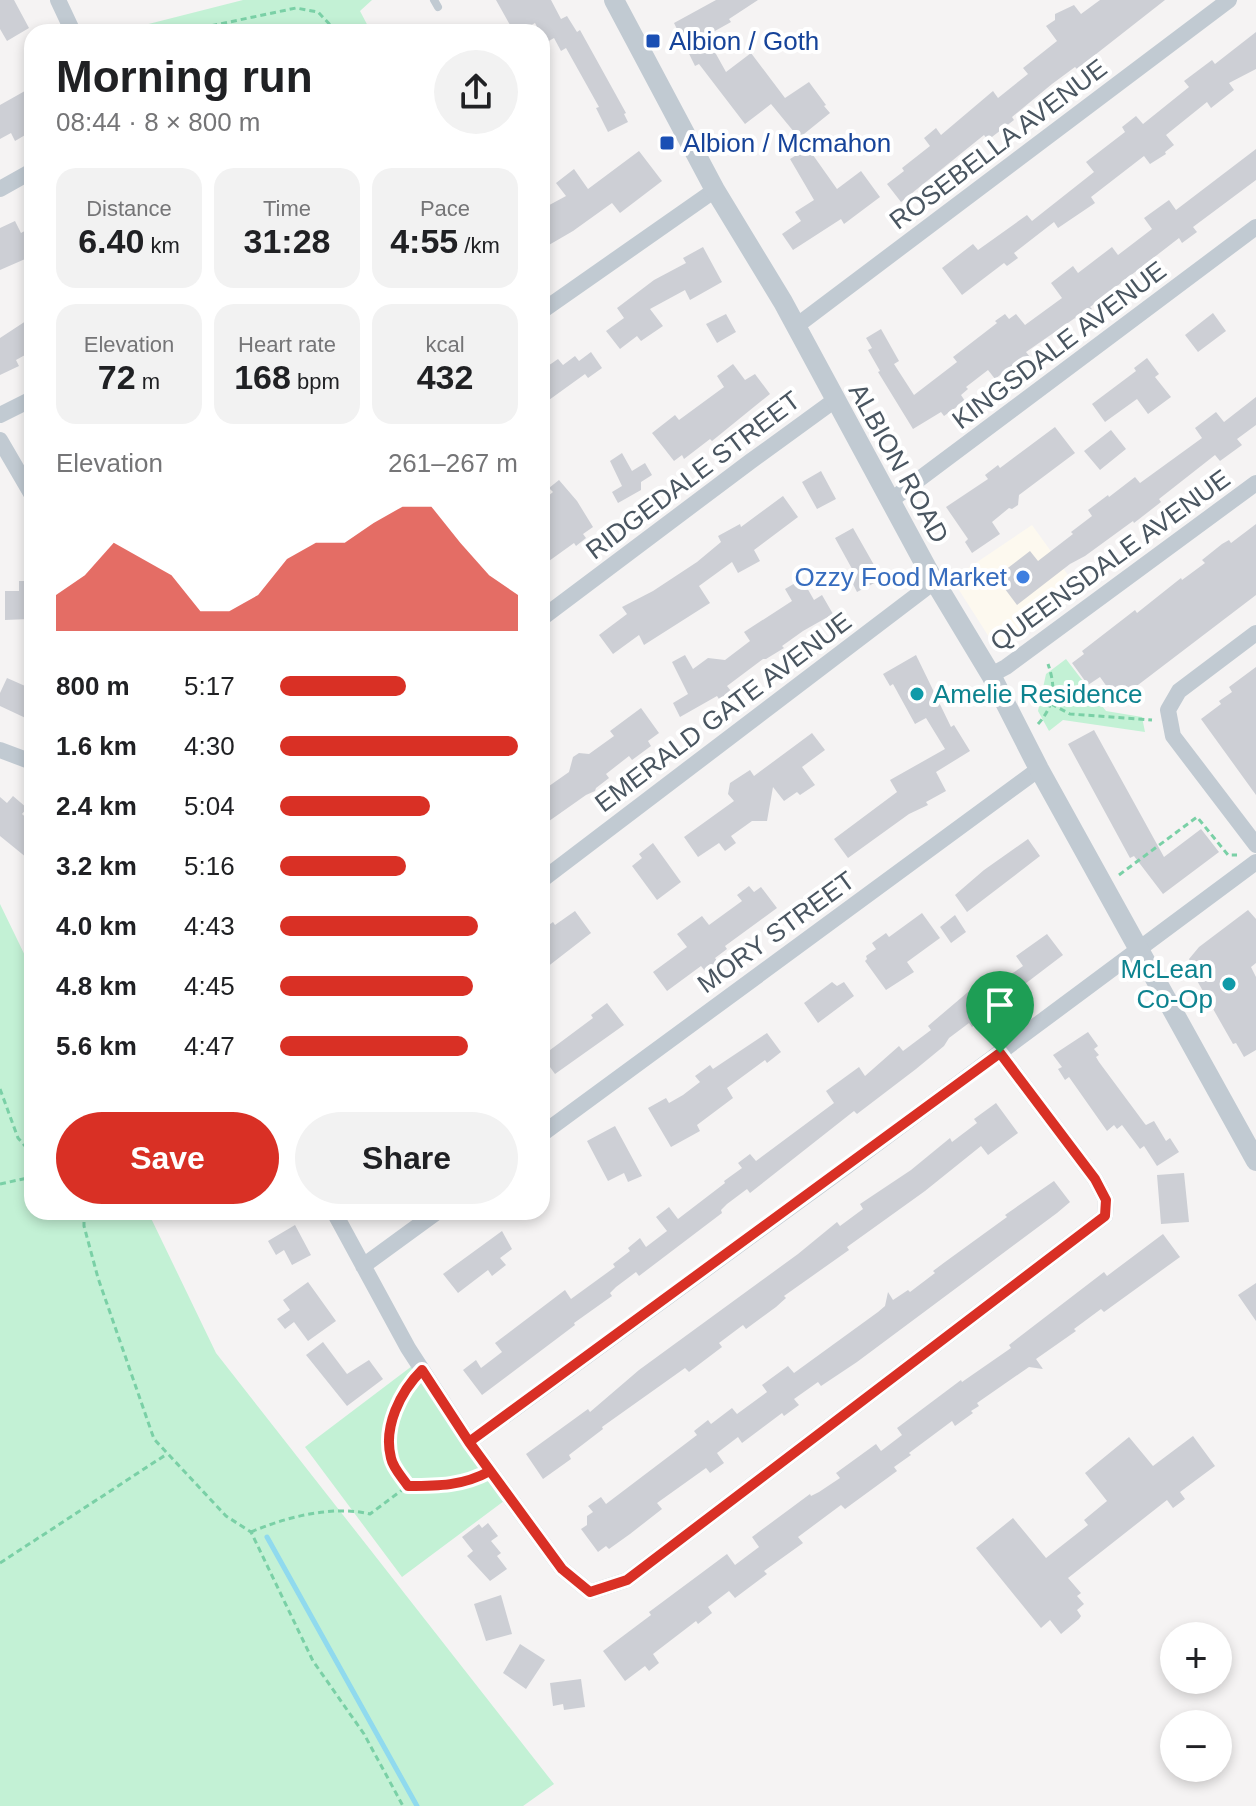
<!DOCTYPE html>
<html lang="en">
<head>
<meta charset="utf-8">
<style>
  body { margin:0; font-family:Arial,sans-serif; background:#f2f2f2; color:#202124; height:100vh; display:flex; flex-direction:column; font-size:30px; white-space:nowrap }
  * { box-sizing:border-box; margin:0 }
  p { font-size:26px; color:#757577 }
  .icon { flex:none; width:44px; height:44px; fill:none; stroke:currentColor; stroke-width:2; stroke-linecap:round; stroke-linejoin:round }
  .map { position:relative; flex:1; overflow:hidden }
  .side { position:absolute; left:24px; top:24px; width:526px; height:1196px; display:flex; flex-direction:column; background:#fff; border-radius:24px; box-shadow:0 4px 12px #0003 }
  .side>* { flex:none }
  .fabs { position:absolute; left:1160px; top:1622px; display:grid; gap:16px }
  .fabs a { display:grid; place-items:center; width:72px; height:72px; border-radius:50%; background:#fff; box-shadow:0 4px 12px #0003; font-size:40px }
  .pin { position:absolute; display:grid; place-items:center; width:68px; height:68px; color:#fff; margin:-82px -34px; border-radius:50% 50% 50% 0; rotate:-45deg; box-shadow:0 0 8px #0007 }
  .pin .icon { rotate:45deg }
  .round { display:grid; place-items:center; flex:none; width:84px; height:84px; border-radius:42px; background:#f2f2f2 }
  .head { display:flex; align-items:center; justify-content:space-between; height:136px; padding:0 32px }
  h1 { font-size:44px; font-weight:700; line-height:60px }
  .metrics { display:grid; grid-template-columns:repeat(3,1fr); gap:12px; height:136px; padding:8px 32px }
  .metrics div { display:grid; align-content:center; border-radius:20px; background:#f2f2f2; text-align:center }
  .metrics b { font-size:34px; font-weight:700 }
  .metrics small { font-size:22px; font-weight:400 }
  .metrics p { font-size:22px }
  .chart { height:224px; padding:16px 32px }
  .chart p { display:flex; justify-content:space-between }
  .chart svg { width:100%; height:144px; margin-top:8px; fill:#d93025; opacity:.7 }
  .cta { display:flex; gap:16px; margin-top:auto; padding:16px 32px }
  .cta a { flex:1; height:92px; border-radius:48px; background:#d93025; color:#fff; font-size:32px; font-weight:700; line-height:92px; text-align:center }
  .cta a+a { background:#f2f2f2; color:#202124 }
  ul { padding:0 32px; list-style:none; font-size:26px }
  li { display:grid; grid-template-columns:128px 96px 1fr; align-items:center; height:60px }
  li i { height:20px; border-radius:10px; background:#d93025 }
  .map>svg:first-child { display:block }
  .commercial { fill:#fdf9ef }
  .green { fill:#c3f1d5 }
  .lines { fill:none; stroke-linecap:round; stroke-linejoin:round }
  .stream { stroke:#90daee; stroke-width:5 }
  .building { fill:#cdcfd5 }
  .path { stroke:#7ad0a6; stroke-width:3; stroke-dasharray:6 4; stroke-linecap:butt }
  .service { stroke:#c1cad2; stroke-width:8 }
  .minor { stroke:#c1cad2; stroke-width:16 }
  .tertiary { stroke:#c1cad2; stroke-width:20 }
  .route-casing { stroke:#fff; stroke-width:16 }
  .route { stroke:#d93025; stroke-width:10 }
  .transit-dot { fill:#1a4fb4; stroke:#fff; stroke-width:3 }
  .shop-dot { fill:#3f7fe0; stroke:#fff; stroke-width:3 }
  .culture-dot { fill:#0f9aa8; stroke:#fff; stroke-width:3 }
  .labels { text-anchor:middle; stroke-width:8; stroke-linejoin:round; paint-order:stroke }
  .transit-label { font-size:26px; fill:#164399; stroke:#fff; text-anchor:start }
  .street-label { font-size:26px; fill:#4a5661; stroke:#fff }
  .shop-label { font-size:26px; fill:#366cbe; stroke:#fff; text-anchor:end }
  .culture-label { font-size:26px; fill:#0d838f; stroke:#fff; text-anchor:start }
</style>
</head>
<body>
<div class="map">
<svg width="1256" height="1806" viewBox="0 0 1256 1806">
  <rect width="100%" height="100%" fill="#f5f3f3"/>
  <path class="commercial" d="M1032 525 1078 589 996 648 952 579Z"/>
  <path class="green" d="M243 0H372L360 11 371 32H117Z
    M1066 659 1106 711 1142 717 1145 732 1063 720 1049 731 1038 711 1046 674Z
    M0 904 32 970V1212H148L216 1353 554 1784 523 1806H0Z
    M416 1363 508 1498 402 1577 305 1447Z"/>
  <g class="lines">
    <path class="stream" d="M267 1537 417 1806"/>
  </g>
  <path class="building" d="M0 0H14L29 28 7 41 0 29Z
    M496 0H551L561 19 567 16 577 32 580 30 626 113 624 114 628 122 608 132 596 108 599 107 566 48 561 51 554 38 547 42 544 40 535 23 519 32H514Z
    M716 0H758L729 19 731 22 706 36 726 72 751 53 785 98 809 82 826 105 824 106 830 113 799 138 771 104 745 124 699 64 695 66 674 23Z
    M1100 0H1165L1077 69 1075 67 1052 84 1012 117 1014 120 988 140 984 135 901 202 887 184 904 171 902 168 930 146 924 138 936 128 941 135 993 91 998 98 1028 74 1023 68 1057 41 1046 26 1055 20V14L1074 5 1081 14Z
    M1256 32V69L1229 83 1234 90 1211 108 1207 102 1166 135 1174 145 1165 152 1166 154 1150 164 1144 156 1091 197 1095 203 1058 228 1054 222 1014 253 1018 258 1007 266 1004 263 962 295 942 268 973 244 978 250 1027 215 1032 221 1094 172 1086 162 1125 132 1122 127 1136 116 1143 124 1189 87 1184 81 1212 60 1215 64Z
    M32 87V131L15 141 11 133 0 139V105Z
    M808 148 837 189 861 171 880 197 844 224 841 219 793 250 782 234 801 221 795 212 814 200 790 159Z
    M1256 149V180L1193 227 1197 232 1182 243 1179 238 1090 307 1092 309 1078 321 1075 318 1026 352 1030 357 1015 368 1013 365 995 379 988 370 966 387 968 389 961 395 965 401 944 416 941 412 913 429 878 372 880 371 868 350 872 348 866 338 881 329 899 361 894 364 914 395 957 362 953 357 997 323 995 321 1005 314 1009 319 1016 314 1025 325 1062 298 1051 283 1073 266 1078 273 1112 247 1118 255 1152 229 1144 218 1169 200 1176 210Z
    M639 151 662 181 620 213 612 203 573 231 542 249V209L566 196 556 183 574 169 588 189Z
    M15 221 21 233 32 227V256L0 270V228Z
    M703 247 722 282 690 300 685 290 650 309 663 326 641 341 637 336 620 349 606 331 624 318 617 308 654 280 686 263 683 258Z
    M1213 313 1226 331 1198 352 1185 335Z
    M726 314 736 332 717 343 706 324Z
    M32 317V356L29 350 24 353 25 355 16 360 19 366 0 375V338Z
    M591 352 602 368 588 378 585 374 542 405V380L549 374 545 368 558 359 563 365 575 356 579 361Z
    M1147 358 1159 374 1155 377 1171 397 1148 414 1137 399 1105 422 1092 404 1136 371 1134 368Z
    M733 364 745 380 755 374 770 394 712 441 710 439 684 459 682 455 674 461 652 433 675 415 679 420 724 387 717 376Z
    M1256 397V425L1237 439 1242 445 1220 461 1215 455 1159 499 1161 502 1134 523 1133 521 1085 556 1070 564 1017 605 996 577 1030 551 1038 561 1073 534 1071 532 1092 516 1088 510 1108 495 1109 497 1135 477 1140 483 1202 438 1195 428 1216 412 1224 422Z
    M1055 427 1075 453 1019 495 1018 505 1012 509 1009 508 992 522 1000 534 972 553 965 542 968 539 946 507 988 479 985 475 998 465 1000 468Z
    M1111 430 1126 449 1100 470 1084 451Z
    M622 453 632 471 645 463 652 475 641 482V490L618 503 612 492 622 486 610 461Z
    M821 471 836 499 817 509 802 482Z
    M559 480 577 501 593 527 583 534 586 538 576 546 574 543 542 566V501L553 492 549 488Z
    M783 496 798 517 754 550 760 561 738 573 732 562 699 586 710 603 644 645 639 635 613 654 599 635 627 614 622 607 653 591 697 562 721 542 718 536 740 524 741 527Z
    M1256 524V595L1117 701 1100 677 1088 685 1072 663 1084 654 1082 651 1135 610 1137 613 1181 578 1182 580 1205 563 1202 560 1222 544 1229 540 1231 543Z
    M853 528 882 579 857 592 851 580 856 576 835 538Z
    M802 579 814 600 822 595 833 614 803 631 782 646 784 648 766 659H763L727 686 731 691 719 699 717 696 680 717 673 703 688 694 672 662 685 655 693 669 708 658 725 660 750 641 744 632 792 601 785 589Z
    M19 581H32L29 619 5 620V591H19Z
    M916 655 951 727 954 725 970 751 936 772 946 791 926 802 928 805 909 814 848 858 834 839 897 792 890 780 945 749 926 718 915 724 893 684 890 686 883 674Z
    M1256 667V795L1201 719 1221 704 1219 701 1232 692 1229 687Z
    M7 678 32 689V721L0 706V693Z
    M641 708 659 733 648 741 651 746 632 760 629 756 606 774 609 778 596 788 595 791 586 795 542 826V791L569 772 573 757 579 753 589 754 614 736 610 731Z
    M1094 730 1164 857 1201 829 1219 852 1163 894 1134 856 1130 858 1068 744Z
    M812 733 825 750 802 767 815 785 800 795 797 792 784 801 773 787 767 821H752L731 836 736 843 725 851 719 843 698 857 684 837 734 801 728 794 730 783 750 770 754 776Z
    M13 796 27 808 22 814 32 823V862L0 836V797L7 803Z
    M1028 839 1040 856 967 912 955 895 984 870Z
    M653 843 681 882 657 900 632 866 642 858 639 854Z
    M749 886 754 892 761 887 777 908 725 946 727 949 715 958 718 962 705 971 701 966 667 991 653 972 687 947 677 934 702 916 709 925 742 901 737 895Z
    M1248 910 1256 919V963L1251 967 1256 977V1050L1244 1057 1236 1043 1233 1044 1208 1000 1191 970 1194 969 1189 959 1199 947Z
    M575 911 591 933 542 971V930L553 922 555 925Z
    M922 913 940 938 907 962 914 972 886 990 865 961 867 959 866 956 876 949 872 943 886 933 889 937Z
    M955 915 966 932 951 943 940 927Z
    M1047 934 1063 955 1017 990 1019 992 972 1027 969 1023 949 1038 944 1046 916 1069 857 1114 854 1111 750 1193 747 1189 727 1204 721 1210 722 1213 639 1276 636 1272 616 1287 610 1293 612 1296 574 1323 575 1325 482 1395 463 1370 476 1360 481 1368 502 1352 495 1343 565 1290 571 1299 615 1267 613 1264 630 1251 628 1248 640 1238 646 1247 667 1231 656 1217 669 1207 678 1219 725 1183 724 1181 742 1168 738 1163 750 1154 756 1161 834 1103 826 1091 859 1067 865 1076 899 1046 903 1051 931 1030 928 1026 968 992 970 994 996 974 1001 981 1023 966 1016 956Z
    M832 982 837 986 844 982 854 996 818 1023 804 1003Z
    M607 1003 624 1025 555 1074 542 1056 593 1018 591 1015Z
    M1088 1032 1098 1046 1094 1049 1099 1055 1096 1057 1099 1062 1145 1124 1146 1125 1154 1121 1166 1141 1170 1138 1179 1152 1157 1166 1144 1146 1140 1149 1122 1125 1117 1129 1114 1125 1107 1131 1069 1077 1065 1080 1058 1069 1062 1067 1053 1055Z
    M767 1033 781 1052 767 1063 765 1060 727 1088 733 1098 697 1125 700 1131 671 1147 648 1108 666 1098 669 1103 683 1095 700 1082 695 1076 710 1065 713 1069Z
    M996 1103 1018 1133 988 1155 981 1146 925 1191 847 1247 849 1250 784 1296 786 1298 776 1307 746 1329 743 1325 719 1343 722 1347 689 1372 685 1368 602 1427 603 1429 569 1455 571 1459 543 1479 526 1454 588 1409 590 1412 639 1370 798 1254 837 1222 840 1226 863 1209 860 1204 911 1170 950 1138 952 1142 977 1123 974 1119Z
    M615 1126 642 1176 628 1182 624 1173 608 1181 587 1141Z
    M1184 1173 1189 1222 1161 1224 1157 1175Z
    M1054 1181 1070 1202 1057 1213 857 1362 821 1386 818 1382 794 1399 799 1405 784 1416 782 1413 742 1443 738 1437 717 1453 724 1463 710 1473 706 1468 657 1503 662 1509 630 1534 609 1549 606 1546 598 1552 581 1529 587 1525V1516L593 1512 588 1506 601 1497 606 1504 697 1435 694 1431 708 1420 711 1424 732 1408 737 1414 767 1392 762 1385 788 1366 794 1373 878 1312 885 1306 888 1292 893 1300 908 1290 910 1292 935 1273 933 1271 945 1262 1007 1217 1005 1215Z
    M295 1225 311 1255 292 1265 284 1250 276 1255 268 1241Z
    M502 1231 512 1249 500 1258 506 1265 492 1276 488 1270 458 1293 443 1274Z
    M1163 1234 1180 1257 1104 1312 1101 1309 1074 1329 1076 1331 1036 1359 1043 1369 1029 1367 977 1403 979 1406 971 1411 973 1413 955 1426 952 1421 909 1453 911 1455 894 1467 897 1471 845 1509 841 1505 798 1537 803 1543 764 1571 767 1574 735 1598 729 1591 708 1607 712 1613 698 1624 696 1621 653 1654 659 1663 649 1671 645 1666 625 1681 603 1651 651 1615 649 1612 727 1554 735 1565 759 1547 752 1537 810 1494 811 1496 819 1492 840 1478 836 1473 876 1444 881 1451 902 1435 897 1428 961 1380 962 1382 1011 1348 1009 1345 1104 1272 1107 1276Z
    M308 1282 336 1321 308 1341 294 1322 285 1329 277 1319 290 1310 283 1300Z
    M1256 1283V1321L1238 1295Z
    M323 1342 347 1374 369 1360 383 1379 347 1406 306 1355Z
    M1193 1436 1215 1466 1180 1492 1185 1499 1173 1508 1167 1500 1068 1578 1081 1593 1077 1596 1084 1604 1077 1610 1081 1616 1079 1619 1061 1634 1050 1620 1041 1628 976 1548 1013 1518 1046 1558 1088 1525 1084 1520 1107 1501 1085 1473 1129 1437 1153 1466Z
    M488 1523 498 1536 491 1541 501 1553 497 1556 507 1569 490 1581 467 1556 473 1551 462 1537 479 1524 482 1528Z
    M501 1595 512 1634 486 1641 474 1604Z
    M520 1644 545 1660 526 1689 503 1673Z
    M581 1679 585 1707 564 1710 563 1704 553 1706 550 1683Z"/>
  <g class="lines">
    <path class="path" d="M182 32 296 8 318 12 337 32
      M1051 704 1070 714 1152 720
      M1038 724C1055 705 1056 687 1048 664
      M1119 875 1197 817 1228 855H1237
      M0 1089 18 1138 32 1154
      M0 1184 32 1177
      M84 1212V1226L98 1278 154 1439 226 1516 251 1532 313 1661 364 1734 403 1806
      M412 1382C397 1403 383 1432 391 1459 393 1468 402 1478 408 1486H448L476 1478
      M251 1532C286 1517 333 1505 370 1514L406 1487
      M0 1563 167 1454"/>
    <path class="service" d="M434 0 438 7"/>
    <path class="minor" d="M58 0 73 32
      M0 189 32 171
      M542 311 715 190
      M795 327 1229 0
      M0 415 32 399
      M0 440 32 495
      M890 501 1256 227
      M542 618 751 461 835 400
      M1256 633 1179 691 1168 710 1173 736 1256 845
      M991 675 1006 667 1256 483
      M0 750 32 762
      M542 880 934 582
      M542 1134 1039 769
      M334 1212 408 1348 469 1442 562 1569 590 1592 627 1580 1105 1216 1106 1200 1095 1179 1000 1053
      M363 1266 437 1212
      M469 1442 843 1169 1256 862"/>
    <path class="tertiary" d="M614 0 715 190 783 302 929 572 991 675 1039 769 1256 1161"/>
  </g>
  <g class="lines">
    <g class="route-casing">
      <path id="route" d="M1000 1053 469 1442 490 1471C463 1486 438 1486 408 1486 402 1477 393 1468 391 1458 383 1427 400 1392 422 1370L469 1442 562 1569 590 1592 627 1580 1105 1216 1106 1200 1095 1179 1000 1053"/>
    </g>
    <use href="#route" class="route"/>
  </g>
  <g class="transit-dot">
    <rect x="645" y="33" width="16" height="16" rx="4"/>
    <rect x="659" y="135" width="16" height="16" rx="4"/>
  </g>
  <circle class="shop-dot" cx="1023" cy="577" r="8"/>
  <g class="culture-dot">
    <circle cx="917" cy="694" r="8"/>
    <circle cx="1229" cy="984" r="8"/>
  </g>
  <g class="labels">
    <g class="transit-label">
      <text x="669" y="50">Albion / Goth</text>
      <text x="683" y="152">Albion / Mcmahon</text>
    </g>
    <g class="street-label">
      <text transform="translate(998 144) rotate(-37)" y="9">ROSEBELLA AVENUE</text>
      <text transform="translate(1059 345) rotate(-37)" y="9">KINGSDALE AVENUE</text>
      <text transform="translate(899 463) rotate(61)" y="9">ALBION ROAD</text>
      <text transform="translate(693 475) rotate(-37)" y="9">RIDGEDALE STREET</text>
      <text transform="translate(1110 560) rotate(-36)" y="9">QUEENSDALE AVENUE</text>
      <text transform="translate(723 712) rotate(-37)" y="9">EMERALD GATE AVENUE</text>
      <text transform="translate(776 932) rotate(-36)" y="9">MORY STREET</text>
    </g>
    <g class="shop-label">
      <text x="1007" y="586">Ozzy Food Market</text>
    </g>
    <g class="culture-label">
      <text x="933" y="703">Amelie Residence</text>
      <text x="1213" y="978" text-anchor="end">McLean<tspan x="1213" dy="30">Co-Op</tspan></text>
    </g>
  </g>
</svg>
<div class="fabs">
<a>+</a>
<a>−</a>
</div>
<div class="pin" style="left:1000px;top:1053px;background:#1e9e55"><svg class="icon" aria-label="arrive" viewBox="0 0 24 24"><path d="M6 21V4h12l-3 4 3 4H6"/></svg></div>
<section class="side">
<div class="head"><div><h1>Morning run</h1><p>08:44 · 8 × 800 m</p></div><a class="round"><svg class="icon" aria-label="share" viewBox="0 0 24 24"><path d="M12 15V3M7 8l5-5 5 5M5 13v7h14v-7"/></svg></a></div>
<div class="metrics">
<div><p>Distance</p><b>6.40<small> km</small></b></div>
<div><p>Time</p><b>31:28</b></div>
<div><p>Pace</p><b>4:55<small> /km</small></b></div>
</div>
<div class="metrics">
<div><p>Elevation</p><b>72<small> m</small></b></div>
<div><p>Heart rate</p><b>168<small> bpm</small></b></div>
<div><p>kcal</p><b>432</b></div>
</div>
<div class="chart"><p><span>Elevation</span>261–267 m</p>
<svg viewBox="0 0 160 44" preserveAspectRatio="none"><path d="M0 44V33L10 27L20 17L30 22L40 27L50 38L60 38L70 33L80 22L90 17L100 17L110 11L120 6L130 6L140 17L150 27L160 33V44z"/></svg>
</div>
<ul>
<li><b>800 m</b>5:17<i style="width:53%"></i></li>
<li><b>1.6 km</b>4:30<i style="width:100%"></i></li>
<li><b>2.4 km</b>5:04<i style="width:63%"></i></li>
<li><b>3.2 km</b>5:16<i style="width:53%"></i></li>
<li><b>4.0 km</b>4:43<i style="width:83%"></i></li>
<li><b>4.8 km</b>4:45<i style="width:81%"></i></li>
<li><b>5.6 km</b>4:47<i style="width:79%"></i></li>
</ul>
<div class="cta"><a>Save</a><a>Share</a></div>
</section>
</div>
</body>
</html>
